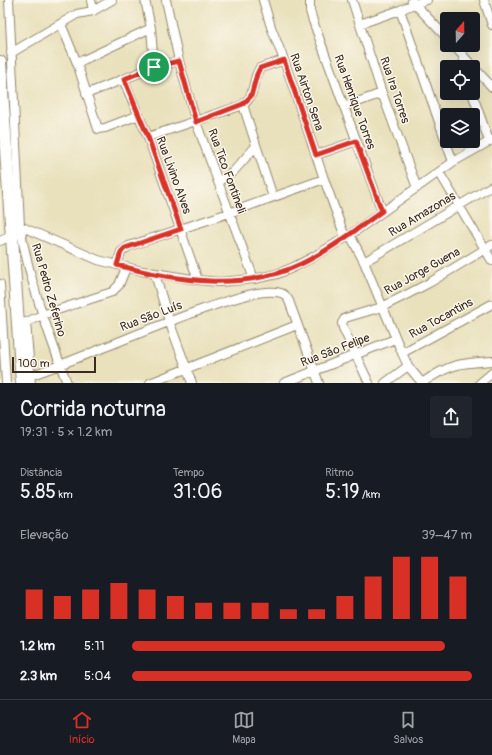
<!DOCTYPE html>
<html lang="pt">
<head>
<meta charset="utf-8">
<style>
  body { margin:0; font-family:Pangolin,sans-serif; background:#20242c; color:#f1f3f6; height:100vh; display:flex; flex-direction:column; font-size:15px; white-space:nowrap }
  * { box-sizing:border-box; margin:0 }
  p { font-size:13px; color:#9ea1a6 }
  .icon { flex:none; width:22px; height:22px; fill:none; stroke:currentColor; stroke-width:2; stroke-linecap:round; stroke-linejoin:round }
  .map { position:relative; height:383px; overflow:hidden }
  .details { display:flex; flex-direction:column; background:#171b24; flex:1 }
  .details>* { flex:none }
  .needle { width:26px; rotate:20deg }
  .fabs { position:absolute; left:440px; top:12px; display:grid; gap:8px }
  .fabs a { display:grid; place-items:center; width:40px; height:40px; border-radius:4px; background:#171b24; box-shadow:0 4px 16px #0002; font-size:20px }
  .scale { position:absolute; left:12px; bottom:10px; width:84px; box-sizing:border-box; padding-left:4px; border:2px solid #3b2a1e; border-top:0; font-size:11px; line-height:14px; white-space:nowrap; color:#3b2a1e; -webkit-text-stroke:3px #fbf7ec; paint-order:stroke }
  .pin { position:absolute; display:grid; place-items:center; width:34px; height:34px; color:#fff; margin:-17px; border:2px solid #fff; border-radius:50%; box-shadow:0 1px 4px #0007 }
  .round { display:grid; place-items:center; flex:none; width:42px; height:42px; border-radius:4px; background:#20242c }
  .head { display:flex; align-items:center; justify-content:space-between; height:68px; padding:0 20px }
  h1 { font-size:22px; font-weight:600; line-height:30px }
  .stats { display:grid; grid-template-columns:repeat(3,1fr); gap:6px; height:68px; padding:4px 20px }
  .stats div { display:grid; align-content:center }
  .stats b { font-size:20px; font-weight:600 }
  .stats small { font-size:11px; font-weight:400 }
  .stats p { font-size:11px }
  .chart { height:112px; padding:8px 20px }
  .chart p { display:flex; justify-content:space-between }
  .chart svg { width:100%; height:72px; margin-top:4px; stroke:#d93025; stroke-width:6 }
  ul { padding:0 20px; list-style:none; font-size:13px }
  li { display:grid; grid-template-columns:64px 48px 1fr; align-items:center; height:30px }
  li i { height:10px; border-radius:5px; background:#d93025 }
  .tabs { display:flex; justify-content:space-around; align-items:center; height:56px; border-top:1px solid #363941; background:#171b24; font-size:11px; color:#9ea1a6 }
  .tabs a { display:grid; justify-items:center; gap:2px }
  .tabs .active { color:#d93025 }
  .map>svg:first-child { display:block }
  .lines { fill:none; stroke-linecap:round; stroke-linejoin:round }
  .minor-casing { stroke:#92866d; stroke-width:10 }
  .highway-casing { stroke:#92866d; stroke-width:14 }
  .minor { stroke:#fff; stroke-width:8 }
  .highway { stroke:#fff; stroke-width:12 }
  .route-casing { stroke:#fff; stroke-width:8 }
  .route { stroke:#d93025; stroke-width:5 }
  .labels { text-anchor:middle; stroke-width:3; stroke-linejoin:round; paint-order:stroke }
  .street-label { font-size:12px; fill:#3b2a1e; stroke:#fbf7ec }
</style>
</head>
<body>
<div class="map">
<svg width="492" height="383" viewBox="0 0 492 383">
  <rect width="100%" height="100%" fill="#fbf7ec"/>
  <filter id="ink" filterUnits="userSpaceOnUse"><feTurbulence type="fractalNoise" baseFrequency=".025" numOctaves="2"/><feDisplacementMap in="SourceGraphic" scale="8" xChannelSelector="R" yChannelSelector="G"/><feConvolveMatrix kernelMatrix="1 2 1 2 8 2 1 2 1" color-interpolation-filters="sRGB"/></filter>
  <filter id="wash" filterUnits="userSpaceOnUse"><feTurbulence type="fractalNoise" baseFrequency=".012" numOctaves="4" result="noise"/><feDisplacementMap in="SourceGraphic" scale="16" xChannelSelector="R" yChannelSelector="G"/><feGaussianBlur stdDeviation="0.9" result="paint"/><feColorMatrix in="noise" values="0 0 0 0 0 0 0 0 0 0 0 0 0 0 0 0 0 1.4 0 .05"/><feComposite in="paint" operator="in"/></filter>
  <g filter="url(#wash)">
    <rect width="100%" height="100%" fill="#e9e1bc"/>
  </g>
  <g filter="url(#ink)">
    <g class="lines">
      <g class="minor-casing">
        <path id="minor" d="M9 0 20 226 98 260 142 271 198 280 219 282 254 279 277 274 292 268 313 257 350 235 453 162 492 140
          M91 0 93 11
          M145 0 151 28 154 67
          M166 0 179 61 196 122 254 279
          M263 0 271 27 284 60 324 179 345 237
          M310 0V11L313 21 382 211
          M352 0 382 93 417 188
          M484 0 492 25
          M412 1 447 38
          M400 10 453 162
          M61 24 77 63 98 129 105 128 139 115
          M360 24 400 10 414 4 427 0
          M453 45 492 87
          M11 53 77 14 93 11 112 0
          M463 55 465 67
          M77 63 151 28
          M123 79 148 137 198 280
          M472 93 489 141
          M86 94 154 67 179 61
          M243 105 273 197
          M344 107 382 93
          M148 137 243 105C257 94 251 80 260 68L284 60
          M316 155 356 141
          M439 172 492 261
          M219 181 233 172 256 146
          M17 226H20C29 280 48 332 67 383
          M350 235 364 262 402 353 408 366 422 383
          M0 241 11 236
          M364 262 492 186
          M117 265 121 252 129 246 229 213 324 179
          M155 274 169 321 192 383
          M0 284 6 383
          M26 322 31 383
          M18 326 42 315 112 292 119 285 126 268
          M402 353 492 304
          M21 379C80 359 137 333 195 312 216 305 259 287 281 293 285 294 287 297 289 301L319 383
          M150 383 297 325
          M284 383 395 339
          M369 383 343 328 342 323 345 318 382 307 402 297 429 283 492 245
          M385 383 408 366
          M422 383C449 364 460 363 492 361
          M480 383 492 373"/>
      </g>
      <g class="highway-casing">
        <path id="highway" d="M0 62 22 383"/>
      </g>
      <use href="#minor" class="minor"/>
      <use href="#highway" class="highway"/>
    </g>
  </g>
  <g class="lines" filter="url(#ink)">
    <g class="route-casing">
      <path id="route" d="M284 60 316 155 356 141 382 211C356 230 330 250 301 264 243 292 176 281 117 265L121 252 125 248 181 229 148 137 124 79 154 67 179 61 196 122 243 104 251 96 257 74 260 68Z"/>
    </g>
    <use href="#route" class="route"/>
  </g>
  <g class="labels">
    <g class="street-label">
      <text transform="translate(395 90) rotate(71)" y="4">Rua Ira Torres</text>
      <text transform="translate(307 92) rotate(71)" y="4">Rua Airton Sena</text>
      <text transform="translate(355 102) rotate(70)" y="4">Rua Henrique Torres</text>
      <text transform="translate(227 171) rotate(70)" y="4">Rua Tico Fontineli</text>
      <text transform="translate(174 175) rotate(70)" y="4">Rua Livino Alves</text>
      <text transform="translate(422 214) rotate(-31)" y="4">Rua Amazonas</text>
      <text transform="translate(422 271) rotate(-29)" y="4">Rua Jorge Guena</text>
      <text transform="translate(49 290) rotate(74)" y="4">Rua Pedro Zeferino</text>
      <text transform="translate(151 316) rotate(-21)" y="4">Rua São Luís</text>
      <text transform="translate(441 318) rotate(-29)" y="4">Rua Tocantins</text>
      <text transform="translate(335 350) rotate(-21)" y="4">Rua São Felipe</text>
    </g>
  </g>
</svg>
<div class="fabs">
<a><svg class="needle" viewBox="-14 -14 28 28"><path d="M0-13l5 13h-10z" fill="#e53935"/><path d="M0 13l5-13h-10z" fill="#9ea1a6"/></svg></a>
<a><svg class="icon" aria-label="locate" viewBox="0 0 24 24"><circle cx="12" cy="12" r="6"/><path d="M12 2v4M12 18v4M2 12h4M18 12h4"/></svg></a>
<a><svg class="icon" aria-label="layers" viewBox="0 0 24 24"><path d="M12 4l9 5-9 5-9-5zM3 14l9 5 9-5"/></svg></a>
</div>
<div class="scale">100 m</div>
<div class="pin" style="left:154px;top:67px;background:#1e9e55"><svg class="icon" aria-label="arrive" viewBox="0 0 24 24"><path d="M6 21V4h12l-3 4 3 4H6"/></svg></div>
</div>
<section class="details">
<div class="head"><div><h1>Corrida noturna</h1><p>19:31 · 5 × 1.2 km</p></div><a class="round"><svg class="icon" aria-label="share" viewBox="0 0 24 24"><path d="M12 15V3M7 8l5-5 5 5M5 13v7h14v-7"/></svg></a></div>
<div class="stats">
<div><p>Distância</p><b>5.85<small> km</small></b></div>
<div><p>Tempo</p><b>31:06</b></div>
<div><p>Ritmo</p><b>5:19<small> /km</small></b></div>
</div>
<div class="chart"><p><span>Elevação</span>39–47 m</p>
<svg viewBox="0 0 160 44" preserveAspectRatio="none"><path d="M5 44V26M15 44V30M25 44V26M35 44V22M45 44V26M55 44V30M65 44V34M75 44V34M85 44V34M95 44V38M105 44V38M115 44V30M125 44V18M135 44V6M145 44V6M155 44V18"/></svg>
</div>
<ul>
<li><b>1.2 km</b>5:11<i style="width:92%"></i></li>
<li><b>2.3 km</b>5:04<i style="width:100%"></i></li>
</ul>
</section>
<nav class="tabs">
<a class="active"><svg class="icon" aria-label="home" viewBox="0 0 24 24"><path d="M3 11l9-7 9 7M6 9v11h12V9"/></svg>Início</a>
<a><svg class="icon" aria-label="map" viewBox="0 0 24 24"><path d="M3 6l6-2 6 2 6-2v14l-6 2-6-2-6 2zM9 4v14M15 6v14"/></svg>Mapa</a>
<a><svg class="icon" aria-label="saved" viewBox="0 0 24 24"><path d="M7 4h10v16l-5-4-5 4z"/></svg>Salvos</a>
</nav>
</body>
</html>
